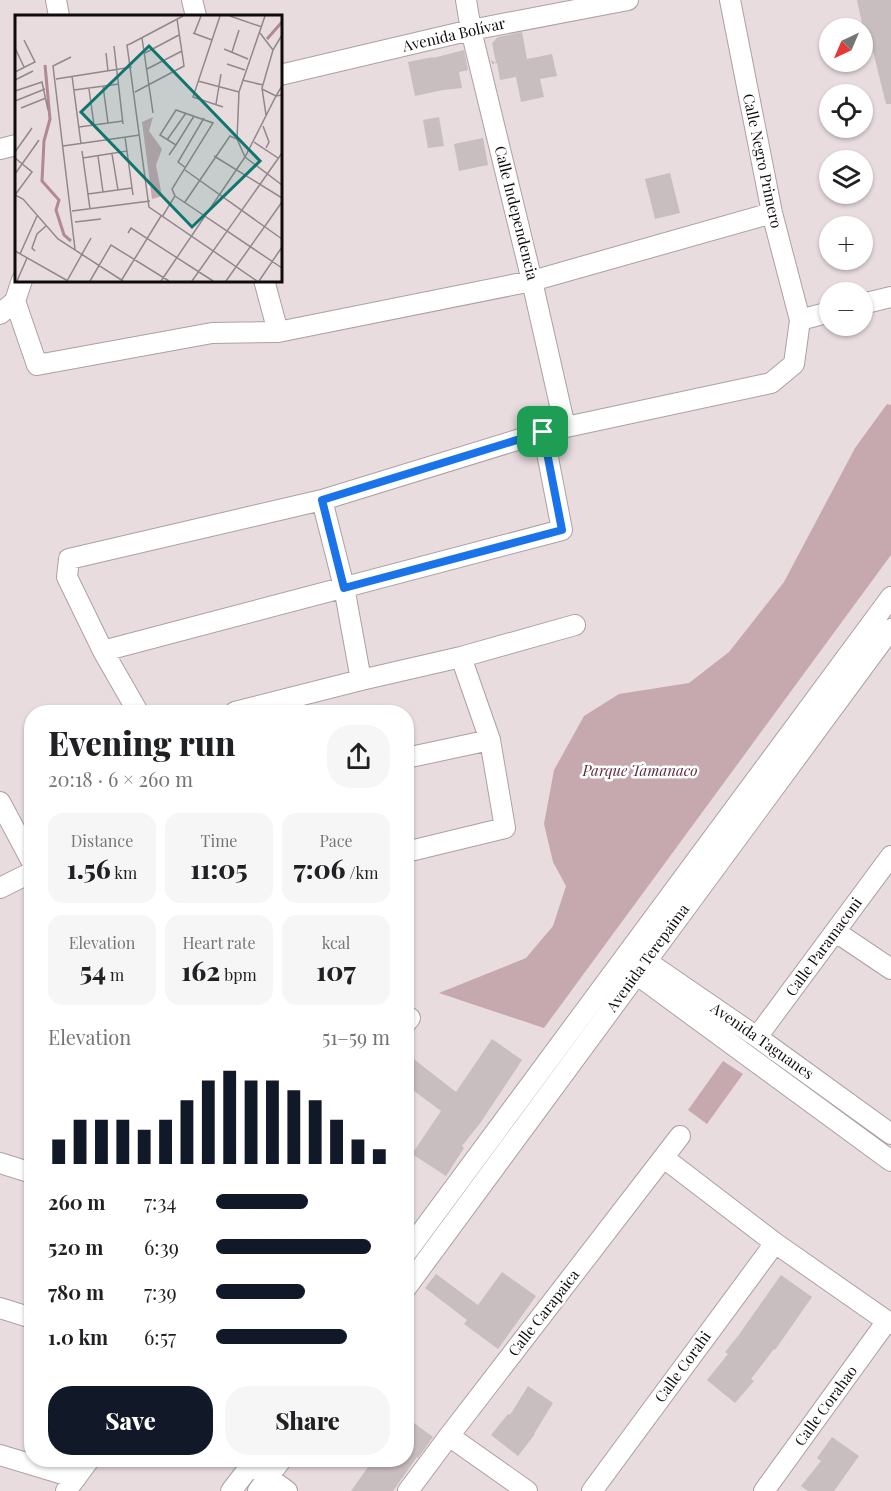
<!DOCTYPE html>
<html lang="en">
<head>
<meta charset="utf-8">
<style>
  body { margin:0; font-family:"Playfair Display",serif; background:#f6f6f6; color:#202124; height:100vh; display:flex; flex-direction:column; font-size:22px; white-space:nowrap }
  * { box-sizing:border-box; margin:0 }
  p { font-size:20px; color:#757577 }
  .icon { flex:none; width:33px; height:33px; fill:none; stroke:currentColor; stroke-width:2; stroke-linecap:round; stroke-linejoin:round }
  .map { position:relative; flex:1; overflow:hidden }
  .drawer { position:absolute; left:24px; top:705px; width:390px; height:762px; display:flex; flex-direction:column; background:#fff; border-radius:24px; box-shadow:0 2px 4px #0004 }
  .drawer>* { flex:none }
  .needle { width:39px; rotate:224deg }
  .controls { position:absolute; left:819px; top:18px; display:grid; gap:12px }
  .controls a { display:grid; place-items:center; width:54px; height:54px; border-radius:50%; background:#fff; box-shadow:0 2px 4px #0004; font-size:30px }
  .pin { position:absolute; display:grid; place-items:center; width:51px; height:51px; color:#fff; margin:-26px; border-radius:12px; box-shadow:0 3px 9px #0006 }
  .round { display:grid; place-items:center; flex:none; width:63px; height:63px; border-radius:24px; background:#f6f6f6 }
  .head { display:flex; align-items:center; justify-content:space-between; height:102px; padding:0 24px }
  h1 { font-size:33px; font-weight:800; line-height:45px }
  .metrics { display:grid; grid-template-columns:repeat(3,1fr); gap:9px; height:102px; padding:6px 24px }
  .metrics div { display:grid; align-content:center; border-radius:15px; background:#f6f6f6; text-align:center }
  .metrics b { font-size:26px; font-weight:800 }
  .metrics small { font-size:16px; font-weight:400 }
  .metrics p { font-size:16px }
  .chart { height:168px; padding:12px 24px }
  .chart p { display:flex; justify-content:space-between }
  .chart svg { width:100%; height:108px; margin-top:6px; stroke:#111827; stroke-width:6 }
  .action { display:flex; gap:12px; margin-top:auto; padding:12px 24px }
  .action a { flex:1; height:69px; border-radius:24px; background:#111827; color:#fff; font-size:24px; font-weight:800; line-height:69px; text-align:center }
  .action a+a { background:#f6f6f6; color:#202124 }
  ul { padding:0 24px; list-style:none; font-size:20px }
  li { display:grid; grid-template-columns:96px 72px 1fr; align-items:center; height:45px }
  li i { height:15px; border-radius:8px; background:#111827 }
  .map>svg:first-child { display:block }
  .green { fill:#c6a9af }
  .building { fill:#c8bdbf }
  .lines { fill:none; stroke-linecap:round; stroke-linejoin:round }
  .street-casing { stroke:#aca0a2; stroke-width:22 }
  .street { stroke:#fff; stroke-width:20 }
  .route-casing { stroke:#fff; stroke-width:12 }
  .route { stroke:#1a73e8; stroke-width:8 }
  .labels { text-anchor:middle; stroke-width:5; stroke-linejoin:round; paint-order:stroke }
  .street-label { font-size:15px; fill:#0f0b0c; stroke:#fff }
  .park-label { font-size:15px; font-style:italic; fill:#5f2a39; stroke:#fff }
  .inset-river { fill:none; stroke:#b08992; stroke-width:3 }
  .inset-road { fill:none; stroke:#91888b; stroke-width:1.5 }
  .view { fill:#0f766e; fill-opacity:0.15; stroke:#0f766e; stroke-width:3 }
  .inset-edge { fill:none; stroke:#0f0b0c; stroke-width:3 }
</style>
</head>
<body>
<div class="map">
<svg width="891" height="1491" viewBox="0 0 891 1491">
  <rect width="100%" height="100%" fill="#e8dcdf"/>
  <path class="green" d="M887 404 891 405V555L544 1028 439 993 526 958 553 926 566 886 553 862 544 824 554 770 584 716 619 694 689 683 729 652 784 582 855 448Z
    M723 1061 743 1074 707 1124 688 1110Z"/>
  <path class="building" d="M857 0H891V104H886L868 31 864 33Z
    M522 32 527 59 552 54 557 76 540 79 544 97 521 102 516 77 500 80 497 63 492 64 491 60 496 63 492 43 498 37Z
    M464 50 468 70 459 72 462 88 443 90 415 96 408 62 433 57V58Z
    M439 117 444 146 428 148 423 120Z
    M483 138 488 165 459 171 454 144Z
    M670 173 680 213 655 219 645 179Z
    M492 1039 522 1060 481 1122 462 1146 464 1148 446 1176 412 1154 441 1111 406 1085V1053L456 1092Z
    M502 1272 536 1296 498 1349 464 1324 467 1320 425 1288 436 1274 478 1305Z
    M781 1275 812 1297 775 1350 774 1349 751 1379 754 1381 735 1403 707 1380 728 1354 725 1352 738 1336Z
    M528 1386 553 1403 534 1434H535L518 1456 491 1435 508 1414 510 1415Z
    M406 1417 433 1437 418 1458 417 1457 393 1491H351L373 1460H406Z
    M832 1437 859 1456 834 1491H808L801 1486 821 1461 817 1458Z"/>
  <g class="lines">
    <g class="street-casing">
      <path id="street" d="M56 0 59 16
        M192 0 196 16
        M466 0 471 30 532 281 565 427
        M280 75 471 30 628 0
        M0 149 16 145
        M22 280 15 301 37 365 212 333 278 332 532 281 772 213
        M264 280 278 332
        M862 304 891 297
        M0 314 15 301
        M800 320 830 312
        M322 500 344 587 361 680
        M103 651 562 530 543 432
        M138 712 103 651 67 577 69 559 322 500 543 432 771 383 794 364 800 320 772 213 730 0
        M235 712 361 680 461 657
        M406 758 490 740
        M0 802 32 862
        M406 852 505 828 490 740 461 657 575 625
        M0 888 32 872
        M836 932 891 969
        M636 954 757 1037 891 1134
        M636 974 891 1161
        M406 1023 410 1018
        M757 1037 891 856
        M664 1158 775 1243 891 1324
        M0 1163 32 1173
        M406 1253 891 597
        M406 1288 891 629
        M0 1308 32 1318
        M449 1436 527 1491
        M0 1455 76 1478
        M251 1465 287 1491
        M66 1491 89 1460
        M231 1491 255 1460
        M258 1491 281 1460
        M408 1491 449 1436 680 1136
        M592 1491 775 1243
        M764 1491 887 1321"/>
    </g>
    <use href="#street" class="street"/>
  </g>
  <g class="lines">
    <g class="route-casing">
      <path id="route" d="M543 432 562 530 344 588 322 500Z"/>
    </g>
    <use href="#route" class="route"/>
  </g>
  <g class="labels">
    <g class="street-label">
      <text transform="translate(454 35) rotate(-13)" y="5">Avenida Bolívar</text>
      <text transform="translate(762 161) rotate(78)" y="5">Calle Negro Primero</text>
      <text transform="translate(516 213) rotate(76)" y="5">Calle Independencia</text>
      <text transform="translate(824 947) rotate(-54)" y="5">Calle Paramaconi</text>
      <text transform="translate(648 958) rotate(-54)" y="5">Avenida Terepaima</text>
      <text transform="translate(762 1041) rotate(35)" y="5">Avenida Taguanes</text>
      <text transform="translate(544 1313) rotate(-52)" y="5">Calle Carapaica</text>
      <text transform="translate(683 1367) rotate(-54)" y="5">Calle Corahi</text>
      <text transform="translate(826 1406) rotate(-54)" y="5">Calle Corahao</text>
    </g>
    <g class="park-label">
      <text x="640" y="776">Parque Tamanaco</text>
    </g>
  </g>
  <g transform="translate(15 15)">
    <rect width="267" height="267" fill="#e8dcdf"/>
    <path d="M138 102 134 116 147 134 141 150 147 181 137 184 127 107Z" fill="#c6a9af"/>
    <path class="inset-river" d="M252 24 267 7M30 50 35 104 29 126 27 166 44 185 41 195 49 220 56 226"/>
    <path class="inset-road" d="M205 1 178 82 208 92M215 1 247 12M178 18 197 25M245 18 258 35M179 19 186 1M127 23 138 98M115 29 112 30 134 192 242 266M115 29 168 1M99 31 108 109M0 33 9 52M209 34 233 44M217 37 224 15M91 38 93 56M130 38 164 20M56 42 38 51 60 234M212 49 230 55M132 54 167 36M0 57 20 47 9 25M57 61 66 129M41 64 117 52M0 65 18 56M227 65 248 70M183 66 224 77M88 71 93 108M74 74 79 110M247 74 261 81 267 71M59 75 104 69M0 76 27 67 33 95M120 77 169 51 162 4M0 86 30 74M201 89 206 59M6 93 31 83M251 100 247 73 258 35 267 20M248 111 254 127 251 133M64 112 108 106M110 122 118 180M222 124 224 77 250 1M152 125 171 98M239 127 263 143M161 130 179 101M48 131 125 120M67 136 75 194M0 137 17 113M97 139 103 175M83 141 88 177M199 141 267 183M0 143 17 157 0 180M68 143 112 136M171 153 163 147 189 103M170 155 267 224M0 159 24 125M73 179 117 173M0 180 8 184 43 224 108 266M160 181 267 253M170 187 215 121 222 124 230 142 267 170M57 196 135 186M147 202 160 181 157 174 198 108 161 95 145 120 161 130 154 140M60 207 86 204M113 218 116 213 198 266M0 236 53 266M20 236 17 233 22 219 31 211M5 239 22 201M2 266 12 243M52 266 76 223M75 266 96 230 154 266M106 266 146 201M146 266 230 142 261 81 267 80M177 266 267 138M211 266 267 187M244 266 267 232"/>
    <path class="view" d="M134 31 245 146 177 212 66 97Z"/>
    <rect width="267" height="267" class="inset-edge"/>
  </g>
</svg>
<div class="controls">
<a><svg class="needle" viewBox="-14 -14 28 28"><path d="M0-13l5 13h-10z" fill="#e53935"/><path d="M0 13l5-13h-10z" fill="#757577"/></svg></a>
<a><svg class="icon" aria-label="locate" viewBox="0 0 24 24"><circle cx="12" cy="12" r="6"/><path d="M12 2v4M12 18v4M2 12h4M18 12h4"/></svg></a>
<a><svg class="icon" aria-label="layers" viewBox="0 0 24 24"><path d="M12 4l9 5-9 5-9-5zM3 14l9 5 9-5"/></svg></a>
<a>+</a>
<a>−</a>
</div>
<div class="pin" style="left:543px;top:432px;background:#1e9e55"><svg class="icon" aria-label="arrive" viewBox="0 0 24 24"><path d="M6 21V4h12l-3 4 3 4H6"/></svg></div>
<section class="drawer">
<div class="head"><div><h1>Evening run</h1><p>20:18 · 6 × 260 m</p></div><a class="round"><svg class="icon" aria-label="share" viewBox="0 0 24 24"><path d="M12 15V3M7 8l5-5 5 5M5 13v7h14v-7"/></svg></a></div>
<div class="metrics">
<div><p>Distance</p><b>1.56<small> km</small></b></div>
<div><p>Time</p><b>11:05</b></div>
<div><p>Pace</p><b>7:06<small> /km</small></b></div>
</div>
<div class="metrics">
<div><p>Elevation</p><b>54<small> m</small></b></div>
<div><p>Heart rate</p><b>162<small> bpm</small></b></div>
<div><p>kcal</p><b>107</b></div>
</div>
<div class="chart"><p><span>Elevation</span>51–59 m</p>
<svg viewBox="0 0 160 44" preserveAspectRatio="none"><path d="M5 44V34M15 44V26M25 44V26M35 44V26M45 44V30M55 44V26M65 44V18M75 44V10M85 44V6M95 44V10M105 44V10M115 44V14M125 44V18M135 44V26M145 44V34M155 44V38"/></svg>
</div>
<ul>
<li><b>260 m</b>7:34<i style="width:53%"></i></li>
<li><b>520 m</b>6:39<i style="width:89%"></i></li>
<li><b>780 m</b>7:39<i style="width:51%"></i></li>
<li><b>1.0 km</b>6:57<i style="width:75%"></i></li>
</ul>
<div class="action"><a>Save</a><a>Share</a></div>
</section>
</div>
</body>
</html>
